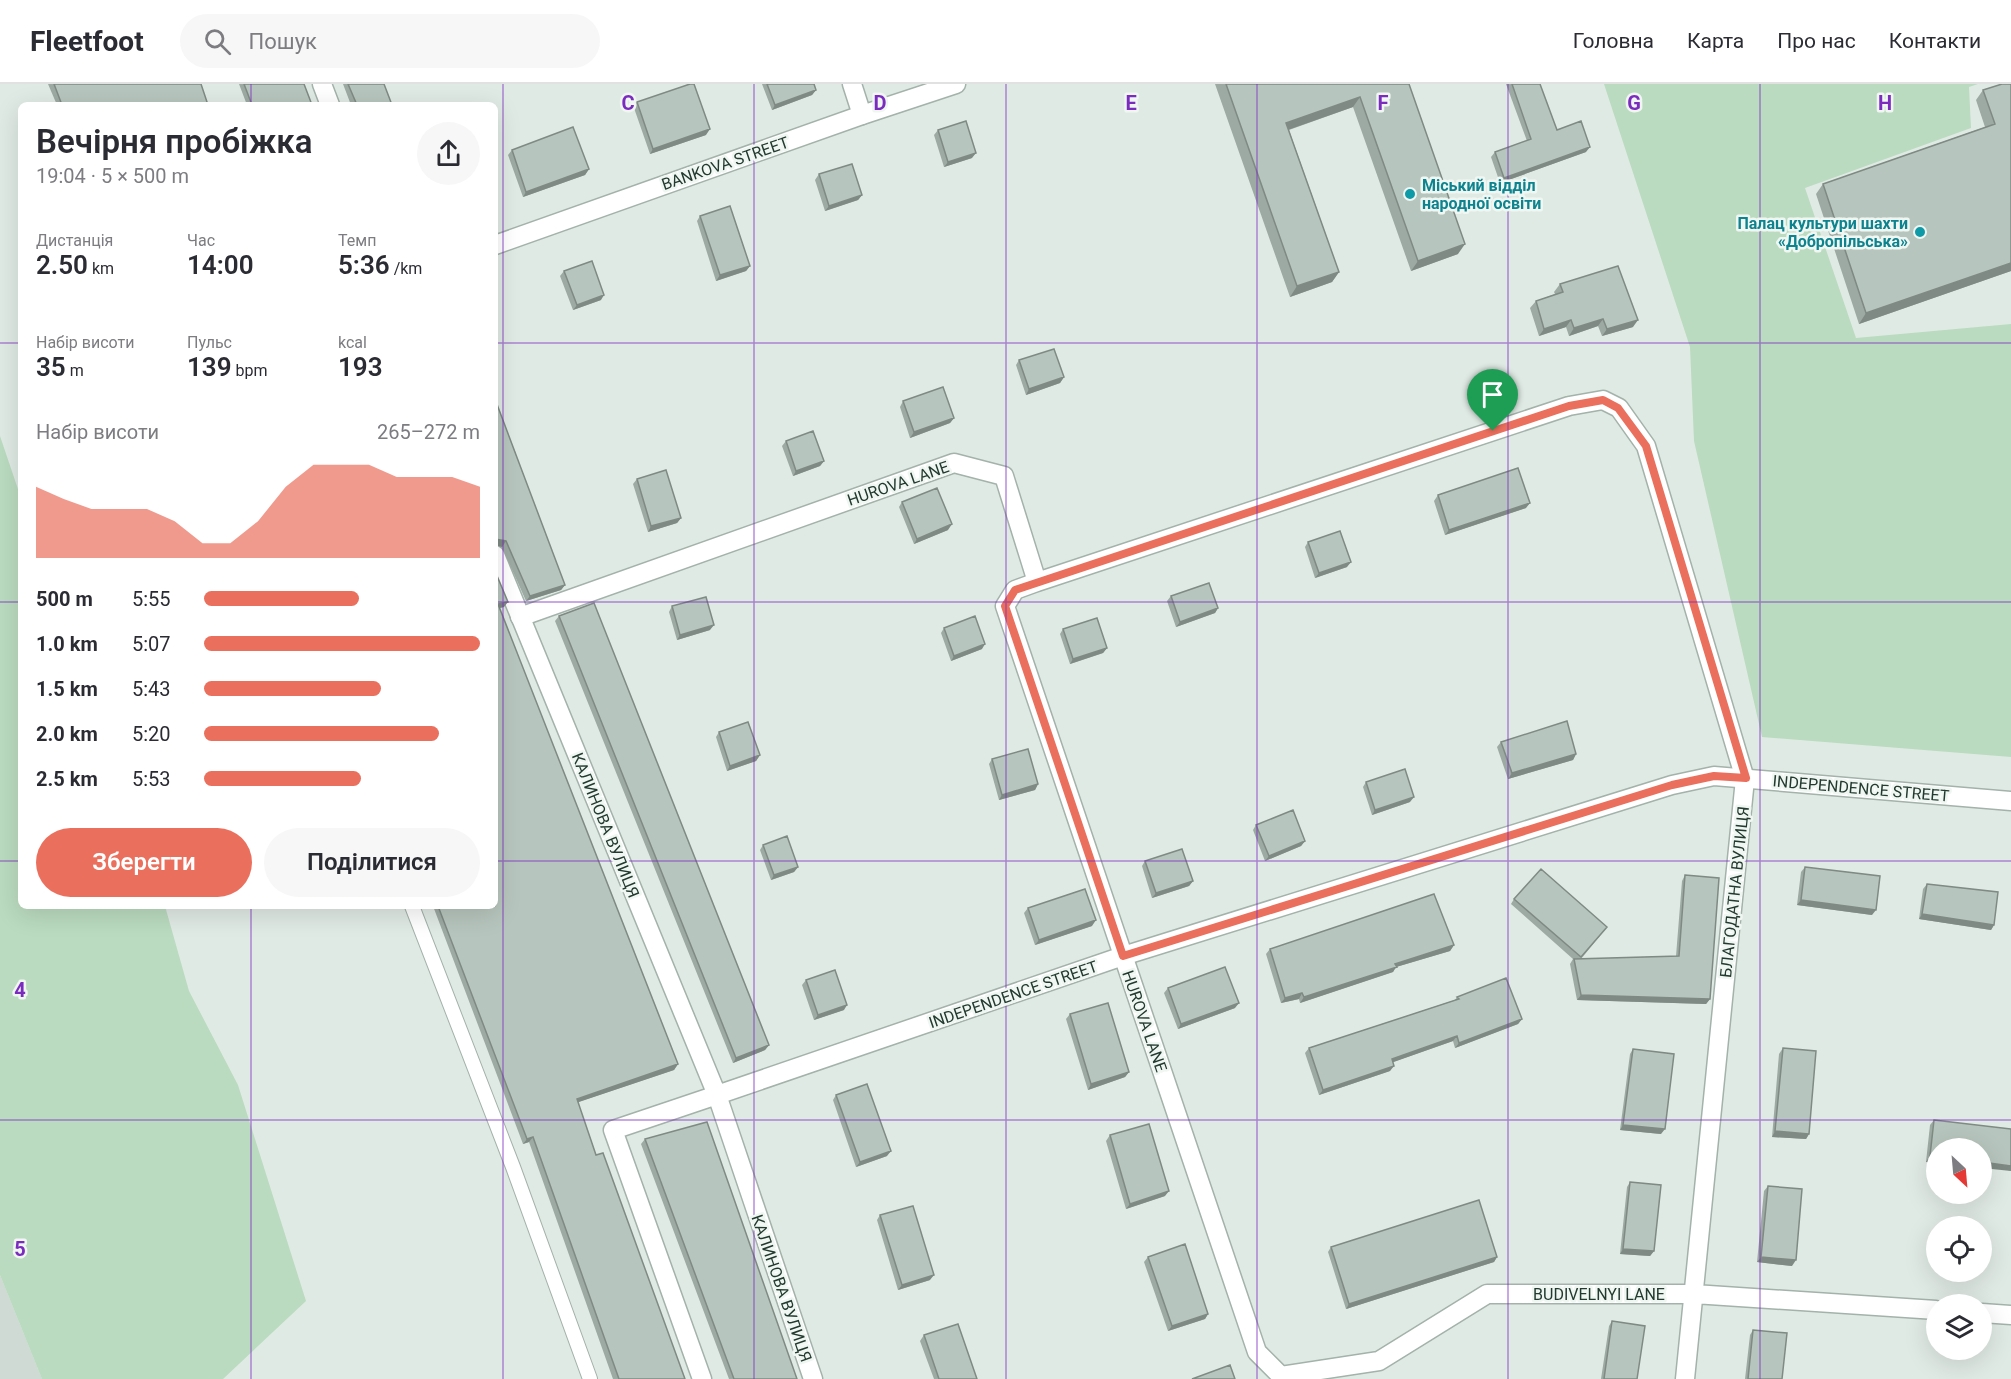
<!DOCTYPE html>
<html lang="uk">
<head>
<meta charset="utf-8">
<style>
  body { margin:0; font-family:Roboto,sans-serif; background:#f7f7f7; color:#2b2b33; height:100vh; display:flex; flex-direction:column; font-size:22px; white-space:nowrap }
  * { box-sizing:border-box; margin:0 }
  p { font-size:20px; color:#7c7c81 }
  .icon { flex:none; width:33px; height:33px; fill:none; stroke:currentColor; stroke-width:2; stroke-linecap:round; stroke-linejoin:round }
  .map { position:relative; flex:1; overflow:hidden }
  .drawer { position:absolute; left:18px; top:18px; width:480px; height:807px; display:flex; flex-direction:column; background:#fff; border-radius:9px; box-shadow:0 6px 24px #0002 }
  .drawer>* { flex:none }
  .needle { width:39px; rotate:154deg }
  .tools { position:absolute; left:1926px; top:1054px; display:grid; gap:12px }
  .tools a { display:grid; place-items:center; width:66px; height:66px; border-radius:50%; background:#fff; box-shadow:0 6px 24px #0002; font-size:30px }
  .pin { position:absolute; display:grid; place-items:center; width:51px; height:51px; color:#fff; margin:-62px -26px; border-radius:50% 50% 50% 0; rotate:-45deg; box-shadow:0 0 6px #0007 }
  .pin .icon { rotate:45deg }
  .round { display:grid; place-items:center; flex:none; width:63px; height:63px; border-radius:32px; background:#f7f7f7 }
  .summary { display:flex; align-items:center; justify-content:space-between; height:102px; padding:0 18px }
  h1 { font-size:33px; font-weight:600; line-height:45px }
  .metrics { display:grid; grid-template-columns:repeat(3,1fr); gap:9px; height:102px; padding:6px 18px }
  .metrics div { display:grid; align-content:center }
  .metrics b { font-size:26px; font-weight:600 }
  .metrics small { font-size:16px; font-weight:400 }
  .metrics p { font-size:16px }
  .chart { height:168px; padding:12px 18px }
  .chart p { display:flex; justify-content:space-between }
  .chart svg { width:100%; height:108px; margin-top:6px; fill:#eb6f5d; opacity:.7 }
  .action { display:flex; gap:12px; margin-top:auto; padding:12px 18px }
  .action a { flex:1; height:69px; border-radius:36px; background:#eb6f5d; color:#fff; font-size:24px; font-weight:600; line-height:69px; text-align:center }
  .action a+a { background:#f7f7f7; color:#2b2b33 }
  ul { padding:0 18px; list-style:none; font-size:20px }
  li { display:grid; grid-template-columns:96px 72px 1fr; align-items:center; height:45px }
  li i { height:15px; border-radius:8px; background:#eb6f5d }
  header { display:flex; align-items:center; gap:36px; box-sizing:border-box; height:84px; padding:0 30px; background:#fff; border-bottom:2px solid #e1e1e2 }
  header strong { font-size:28px }
  nav { display:flex; gap:33px; margin-inline-start:auto; font-size:21px }
  .search { width:420px; height:54px; background:#f7f7f7; display:flex; align-items:center; gap:15px; box-sizing:border-box; padding:0 21px; border-radius:33px; color:#7c7c81; font-size:22px }
  .map>svg:first-child { display:block }
  .built { fill:#cedad3 }
  .green { fill:#badbbf }
  .lines { fill:none; stroke-linecap:round; stroke-linejoin:round }
  .service-casing { stroke:#a3b2aa; stroke-width:16 }
  .minor-casing { stroke:#a3b2aa; stroke-width:21 }
  .tertiary-casing { stroke:#a3b2aa; stroke-width:21 }
  .service { stroke:#fff; stroke-width:14 }
  .minor { stroke:#fff; stroke-width:18 }
  .tertiary { stroke:#fff; stroke-width:18 }
  .wall { fill:#9da9a3 }
  .shaded-wall { fill:#7f8a84 }
  .building { fill:#b6c5bd; stroke:#7f8a84; stroke-width:1.5 }
  .route-casing { stroke:#fff; stroke-width:12 }
  .route { stroke:#eb6f5d; stroke-width:8 }
  .grid { fill:none; stroke:#7b2cbf; stroke-width:1.5; stroke-opacity:0.55 }
  .culture-dot { fill:#0f9aa8; stroke:#f0f7f3; stroke-width:2 }
  .labels { text-anchor:middle; stroke-width:5; stroke-linejoin:round; paint-order:stroke }
  .street-label { font-size:16px; fill:#223a30; stroke:#f0f7f3 }
  .culture-label { font-size:16px; font-weight:bold; fill:#0d838f; stroke:#f0f7f3; text-anchor:start }
  .grid-label { font-size:20px; text-anchor:middle; font-weight:bold; fill:#7b2cbf; stroke:#f0f7f3; stroke-width:5; stroke-linejoin:round; paint-order:stroke }
</style>
</head>
<body>
<header>
<strong>Fleetfoot</strong>
<div class="search"><svg class="icon" aria-label="search" viewBox="0 0 24 24"><circle cx="10" cy="10" r="6"/><path d="M15 15l6 6"/></svg>Пошук</div>
<nav><a>Головна</a><a>Карта</a><a>Про нас</a><a>Контакти</a></nav>
</header>
<div class="map">
<svg width="2011" height="1295" viewBox="0 0 2011 1295">
  <rect width="100%" height="100%" fill="#e0eae4"/>
  <path class="built" d="M0 1191 42 1295H0Z"/>
  <path class="green" d="M1604 0H1978L1969 3 1971 44 1805 104 1856 254 2011 240V673L1762 653 1694 357 1690 263Z
    M0 352 21 414V822H165L189 907 238 1001 306 1217 223 1295H42L0 1191Z"/>
  <g class="lines">
    <g class="service-casing">
      <path id="service" d="M412 822 513 1083 590 1295"/>
    </g>
    <g class="minor-casing">
      <path id="minor" d="M852 0 862 31
        M1037 498 1569 322 1603 316 1619 324 1646 362 1745 695 1685 1295
        M520 533 954 379 1004 392 1037 498 1015 506 1005 522 1257 1268 1281 1292 1379 1277 1487 1210H1694L1936 1226
        M1982 1229 2011 1231
        M702 1295 613 1046 717 1011 813 1295"/>
    </g>
    <g class="tertiary-casing">
      <path id="tertiary" d="M322 0 330 21
        M495 161 862 31 956 0
        M495 471 717 1011 1123 872 1672 701 1714 692 2011 717"/>
    </g>
    <use href="#service" class="service"/>
    <use href="#minor" class="minor"/>
    <use href="#tertiary" class="tertiary"/>
  </g>
  <path class="wall" d="M48 0H201L208 21H57Z
    M239 0H304L312 21H247Z
    M343 0H384L392 21H351Z
    M762 0H814L816 6 812 11 772 26Z
    M1215 0H1409L1458 170 1411 187 1353 23 1289 46 1339 188 1332 198 1290 213Z
    M1506 0H1540L1557 46 1586 68 1500 99 1491 73 1495 68 1527 57Z
    M2002 0 2011 187 1859 240 1816 110 1823 100 1985 43 1976 16 1983 6Z
    M637 18 706 51 650 70 634 24Z
    M938 46 972 74 944 83 934 51Z
    M512 66 589 85 585 91 523 113 508 71Z
    M819 90 862 111 858 116 825 127 815 96Z
    M700 132 750 182 746 187 716 197 697 137Z
    M564 187 601 216 573 226 560 192Z
    M1560 200 1633 243 1602 252 1598 242 1569 252 1566 243 1539 252 1530 224 1536 217 1555 210 1554 208Z
    M1019 276 1064 293 1060 299 1026 311 1016 281Z
    M495 315 565 501 561 506 526 517 502 463 495 461Z
    M903 317 954 334 950 339 910 354 900 323Z
    M786 357 824 377 820 382 793 392 782 362Z
    M637 395 681 434 677 439 648 448 633 400Z
    M1438 411 1526 424 1445 451 1434 417Z
    M902 418 948 446 914 460 899 423Z
    M1308 458 1347 483 1315 494 1305 463Z
    M495 487 504 523 499 524 678 980 674 986 578 1018 596 1071 685 1295H613L529 1058 523 1060 433 822H495Z
    M1171 512 1218 524 1215 529 1176 543 1167 517Z
    M672 522 710 546 677 556 669 528Z
    M559 532 769 961 765 966 733 979 555 537Z
    M944 544 982 565 951 577 941 549Z
    M1063 545 1107 564 1103 569 1070 580 1060 550Z
    M719 648 760 671 756 677 727 687 716 653Z
    M1501 658 1576 670 1573 676 1508 695 1497 663Z
    M992 675 1038 700 1035 706 999 716 989 680Z
    M1366 698 1410 718 1372 731 1363 703Z
    M1256 741 1305 757 1301 762 1265 777 1253 746Z
    M763 761 798 783 794 788 771 796 760 766Z
    M1145 777 1193 797 1189 802 1152 814 1142 782Z
    M1805 783 1872 831 1797 821 1801 788Z
    M1685 791 1710 915 1706 920 1577 916 1570 880 1573 875 1511 820 1514 815 1607 843 1581 875 1676 872 1682 797Z
    M1927 800 1994 841 1991 846 1919 835 1923 805Z
    M1028 824 1092 842 1035 861 1024 829Z
    M1454 861 1450 867 1396 883 1393 888 1300 919 1299 915 1281 919 1266 870 1270 865Z
    M806 896 844 926 814 936 802 901Z
    M1168 904 1235 924 1178 945 1164 909Z
    M1457 913 1522 935 1518 940 1455 964 1453 957 1393 978 1390 987 1319 1011 1305 969 1309 964 1455 916Z
    M1070 930 1129 988 1125 993 1088 1006 1066 935Z
    M1783 964 1809 1050 1806 1055 1772 1053 1779 970Z
    M1633 965 1661 1050 1620 1046 1630 970Z
    M836 1011 887 1072 856 1083 833 1016Z
    M1934 1036 2011 1087 1936 1065V1079L1926 1078 1930 1041Z
    M1110 1051 1165 1112 1126 1125 1106 1057Z
    M645 1055 797 1295H729L641 1060Z
    M1630 1098 1654 1167 1650 1172 1620 1170 1627 1103Z
    M1768 1102 1792 1182 1757 1178 1764 1107Z
    M880 1131 930 1196 898 1206 877 1136Z
    M1331 1163 1497 1173 1494 1178 1346 1225 1328 1168Z
    M1148 1173 1208 1230 1205 1235 1168 1247 1144 1178Z
    M1612 1237 1637 1295H1601L1609 1242Z
    M1753 1246 1782 1295H1745L1750 1251Z
    M924 1251 977 1295H934L920 1257Z"/>
  <path class="shaded-wall" d="M816 6 812 11 772 26 775 21Z
    M1360 13 1353 23 1279 49 1286 39Z
    M710 45 706 51 650 70 653 65Z
    M1590 63 1586 68 1500 99 1504 94Z
    M976 69 972 74 944 83 948 78Z
    M589 85 585 91 523 113 526 108Z
    M862 111 858 116 825 127 829 122Z
    M1465 160 1458 170 1411 187 1418 177Z
    M2011 179V187L1859 240 1866 229Z
    M750 182 746 187 716 197 720 191Z
    M1339 188 1332 198 1290 213 1297 202Z
    M604 211 601 216 573 226 577 221Z
    M1603 235 1598 242 1569 252 1574 244Z
    M1571 236 1566 243 1539 252 1544 245Z
    M1638 236 1633 243 1602 252 1607 245Z
    M1064 293 1060 299 1026 311 1029 305Z
    M954 334 950 339 910 354 914 348Z
    M824 377 820 382 793 392 796 387Z
    M1530 419 1526 424 1445 451 1449 446Z
    M681 434 677 439 648 448 651 442Z
    M952 440 948 446 914 460 917 455Z
    M495 455 506 457 502 463 495 461Z
    M1351 478 1347 483 1315 494 1319 489Z
    M565 501 561 506 526 517 530 512Z
    M508 518 504 523 495 525 498 520Z
    M1218 524 1215 529 1176 543 1180 538Z
    M714 541 710 546 677 556 680 551Z
    M985 560 982 565 951 577 954 572Z
    M1107 564 1103 569 1070 580 1073 575Z
    M1576 670 1573 676 1508 695 1512 689Z
    M760 671 756 677 727 687 730 682Z
    M1038 700 1035 706 999 716 1002 711Z
    M1414 713 1410 718 1372 731 1375 726Z
    M1305 757 1301 762 1265 777 1269 772Z
    M798 783 794 788 771 796 774 791Z
    M1193 797 1189 802 1152 814 1156 809Z
    M1801 816 1876 826 1872 831 1797 821Z
    M1922 830 1994 841 1991 846 1919 835Z
    M1096 836 1092 842 1035 861 1039 856Z
    M1454 861 1450 867 1396 883 1393 888 1300 919 1304 913 1395 880Z
    M1302 909 1299 915 1281 919 1285 914Z
    M1581 911 1710 915 1706 920 1577 916Z
    M1239 919 1235 924 1178 945 1181 940Z
    M847 921 844 926 814 936 818 931Z
    M1522 935 1518 940 1455 964 1459 959Z
    M1457 952 1453 957 1388 980 1392 975Z
    M769 961 765 966 733 979 736 974Z
    M678 980 674 986 573 1020 577 1015Z
    M1394 982 1390 987 1319 1011 1323 1006Z
    M1129 988 1125 993 1088 1006 1091 1000Z
    M1623 1041 1665 1045 1661 1050 1620 1046Z
    M1775 1047 1809 1050 1806 1055 1772 1053Z
    M533 1053 529 1058 523 1060 527 1055Z
    M891 1067 887 1072 856 1083 860 1078Z
    M1930 1072 1936 1073V1079L1926 1078Z
    M1982 1078 2011 1082V1087L1982 1084Z
    M1169 1107 1165 1112 1126 1125 1130 1120Z
    M1623 1165 1654 1167 1650 1172 1620 1170Z
    M1497 1173 1494 1178 1346 1225 1349 1220Z
    M1761 1173 1796 1176 1792 1182 1757 1178Z
    M934 1191 930 1196 898 1206 902 1201Z
    M1208 1230 1205 1235 1168 1247 1172 1242Z"/>
  <path class="building" d="M54 0H201L208 21H62Z
    M244 0H304L312 21H252Z
    M348 0H384L392 21H357Z
    M690 0H694L710 45 653 65 637 18Z
    M767 0H814L816 6 775 21Z
    M1226 0H1409L1465 160 1418 177 1360 13 1286 39 1339 188 1297 202Z
    M1512 0H1540L1557 46 1581 37 1590 63 1504 94 1495 68 1531 55Z
    M2002 0H2011V179L1866 229 1823 100 1995 40 1983 6Z
    M966 37 976 69 948 78 938 46Z
    M573 43 589 85 526 108 512 66Z
    M852 80 862 111 829 122 819 90Z
    M730 122 750 182 720 191 700 132Z
    M592 177 604 211 577 221 564 187Z
    M1618 182 1638 236 1607 245 1603 235 1574 244 1571 236 1544 245 1536 217 1563 208 1560 200Z
    M1054 265 1064 293 1029 305 1019 276Z
    M943 303 954 334 914 348 903 317Z
    M495 315 565 501 530 512 506 457 495 455Z
    M813 347 824 377 796 387 786 357Z
    M1518 384 1530 419 1449 446 1438 411Z
    M666 386 681 434 651 442 637 395Z
    M937 404 952 440 917 455 902 418Z
    M1340 447 1351 478 1319 489 1308 458Z
    M495 487 508 518 498 520 678 980 577 1015 596 1071 603 1069 685 1295H619L533 1053 527 1055 438 822H495Z
    M1209 499 1218 524 1180 538 1171 512Z
    M706 513 714 541 680 551 672 522Z
    M594 519 769 961 736 974 559 532Z
    M975 532 985 560 954 572 944 544Z
    M1097 534 1107 564 1073 575 1063 545Z
    M1567 637 1576 670 1512 689 1501 658Z
    M748 638 760 671 730 682 719 648Z
    M1028 665 1038 700 1002 711 992 675Z
    M1405 685 1414 713 1375 726 1366 698Z
    M1293 726 1305 757 1269 772 1256 741Z
    M787 752 798 783 774 791 763 761Z
    M1182 765 1193 797 1156 809 1145 777Z
    M1805 783 1880 792 1876 826 1801 816Z
    M1541 785 1607 843 1581 873 1514 815Z
    M1685 791 1719 794 1710 915 1581 911 1574 875 1679 872Z
    M1927 800 1998 808 1994 841 1922 830Z
    M1085 805 1096 836 1039 856 1028 824Z
    M1434 810 1454 861 1395 880 1397 883 1304 913 1302 909 1285 914 1270 865Z
    M1225 883 1239 919 1181 940 1168 904Z
    M835 886 847 921 818 931 806 896Z
    M1506 894 1522 935 1459 959 1457 952 1392 975 1394 982 1323 1006 1309 964 1459 915 1457 913Z
    M1108 919 1129 988 1091 1000 1070 930Z
    M1783 964 1816 967 1809 1050 1775 1047Z
    M1633 965 1674 970 1665 1045 1623 1041Z
    M867 1000 891 1067 860 1078 836 1011Z
    M1934 1036 2011 1045V1082L1982 1078V1065H1936V1073L1930 1072Z
    M707 1038 797 1295H734L645 1055Z
    M1149 1040 1169 1107 1130 1120 1110 1051Z
    M1630 1098 1661 1101 1654 1167 1623 1165Z
    M1768 1102 1802 1105 1796 1176 1761 1173Z
    M1479 1116 1497 1173 1349 1220 1331 1163Z
    M913 1122 934 1191 902 1201 880 1131Z
    M1185 1160 1208 1230 1172 1242 1148 1173Z
    M1612 1237 1645 1242 1637 1295H1604Z
    M958 1240 977 1295H939L924 1251Z
    M1753 1246 1787 1249 1782 1295H1748Z
    M1230 1281 1235 1295H1192Z"/>
  <g class="lines">
    <g class="route-casing">
      <path id="route" d="M1603 316 1618 324 1646 362 1746 694 1714 692 1672 701 1123 872 1005 522 1015 506 1569 322Z"/>
    </g>
    <use href="#route" class="route"/>
  </g>
  <path class="grid" d="M251 0V21M503 0V1295M754 0V1295M1006 0V1295M1257 0V1295M1508 0V1295M1760 0V1295M0 259H21M495 259H2011M0 518H21M495 518H2011M0 777H21M495 777H2011M251 822V1295M0 1036H2011"/>
  <g class="culture-dot">
    <circle cx="1410" cy="110" r="6"/>
    <circle cx="1920" cy="148" r="6"/>
  </g>
  <g class="labels">
    <g class="street-label">
      <text transform="translate(725 79) rotate(-19)" y="6">BANKOVA STREET</text>
      <text transform="translate(898 399) rotate(-19)" y="6">HUROVA LANE</text>
      <text transform="translate(1861 704) rotate(5)" y="6">INDEPENDENCE STREET</text>
      <text transform="translate(606 741) rotate(68)" y="6">КАЛИНОВА ВУЛИЦЯ</text>
      <text transform="translate(1734 808) rotate(-84)" y="6">БЛАГОДАТНА ВУЛИЦЯ</text>
      <text transform="translate(1013 910) rotate(-19)" y="6">INDEPENDENCE STREET</text>
      <text transform="translate(1145 937) rotate(71)" y="6">HUROVA LANE</text>
      <text transform="translate(782 1204) rotate(71)" y="6">КАЛИНОВА ВУЛИЦЯ</text>
      <text x="1599" y="1216">BUDIVELNYI LANE</text>
    </g>
    <g class="culture-label">
      <text x="1422" y="107">Міський відділ<tspan x="1422" dy="18">народної освіти</tspan></text>
      <text x="1908" y="145" text-anchor="end">Палац культури шахти<tspan x="1908" dy="18">«Добропільська»</tspan></text>
    </g>
  </g>
  <g class="grid-label">
    <text x="628" y="26">C</text>
    <text x="880" y="26">D</text>
    <text x="1131" y="26">E</text>
    <text x="1383" y="26">F</text>
    <text x="1634" y="26">G</text>
    <text x="1885" y="26">H</text>
    <text x="20" y="913">4</text>
    <text x="20" y="1172">5</text>
  </g>
</svg>
<div class="tools">
<a><svg class="needle" viewBox="-14 -14 28 28"><path d="M0-13l5 13h-10z" fill="#e53935"/><path d="M0 13l5-13h-10z" fill="#7c7c81"/></svg></a>
<a><svg class="icon" aria-label="locate" viewBox="0 0 24 24"><circle cx="12" cy="12" r="6"/><path d="M12 2v4M12 18v4M2 12h4M18 12h4"/></svg></a>
<a><svg class="icon" aria-label="layers" viewBox="0 0 24 24"><path d="M12 4l9 5-9 5-9-5zM3 14l9 5 9-5"/></svg></a>
</div>
<div class="pin" style="left:1493px;top:347px;background:#1e9e55"><svg class="icon" aria-label="arrive" viewBox="0 0 24 24"><path d="M6 21V4h12l-3 4 3 4H6"/></svg></div>
<section class="drawer">
<div class="summary"><div><h1>Вечірня пробіжка</h1><p>19:04 · 5 × 500 m</p></div><a class="round"><svg class="icon" aria-label="share" viewBox="0 0 24 24"><path d="M12 15V3M7 8l5-5 5 5M5 13v7h14v-7"/></svg></a></div>
<div class="metrics">
<div><p>Дистанція</p><b>2.50<small> km</small></b></div>
<div><p>Час</p><b>14:00</b></div>
<div><p>Темп</p><b>5:36<small> /km</small></b></div>
</div>
<div class="metrics">
<div><p>Набір висоти</p><b>35<small> m</small></b></div>
<div><p>Пульс</p><b>139<small> bpm</small></b></div>
<div><p>kcal</p><b>193</b></div>
</div>
<div class="chart"><p><span>Набір висоти</span>265–272 m</p>
<svg viewBox="0 0 160 44" preserveAspectRatio="none"><path d="M0 44V15L10 20L20 24L30 24L40 24L50 29L60 38L70 38L80 29L90 15L100 6L110 6L120 6L130 11L140 11L150 11L160 15V44z"/></svg>
</div>
<ul>
<li><b>500 m</b>5:55<i style="width:56%"></i></li>
<li><b>1.0 km</b>5:07<i style="width:100%"></i></li>
<li><b>1.5 km</b>5:43<i style="width:64%"></i></li>
<li><b>2.0 km</b>5:20<i style="width:85%"></i></li>
<li><b>2.5 km</b>5:53<i style="width:57%"></i></li>
</ul>
<div class="action"><a>Зберегти</a><a>Поділитися</a></div>
</section>
</div>
</body>
</html>
